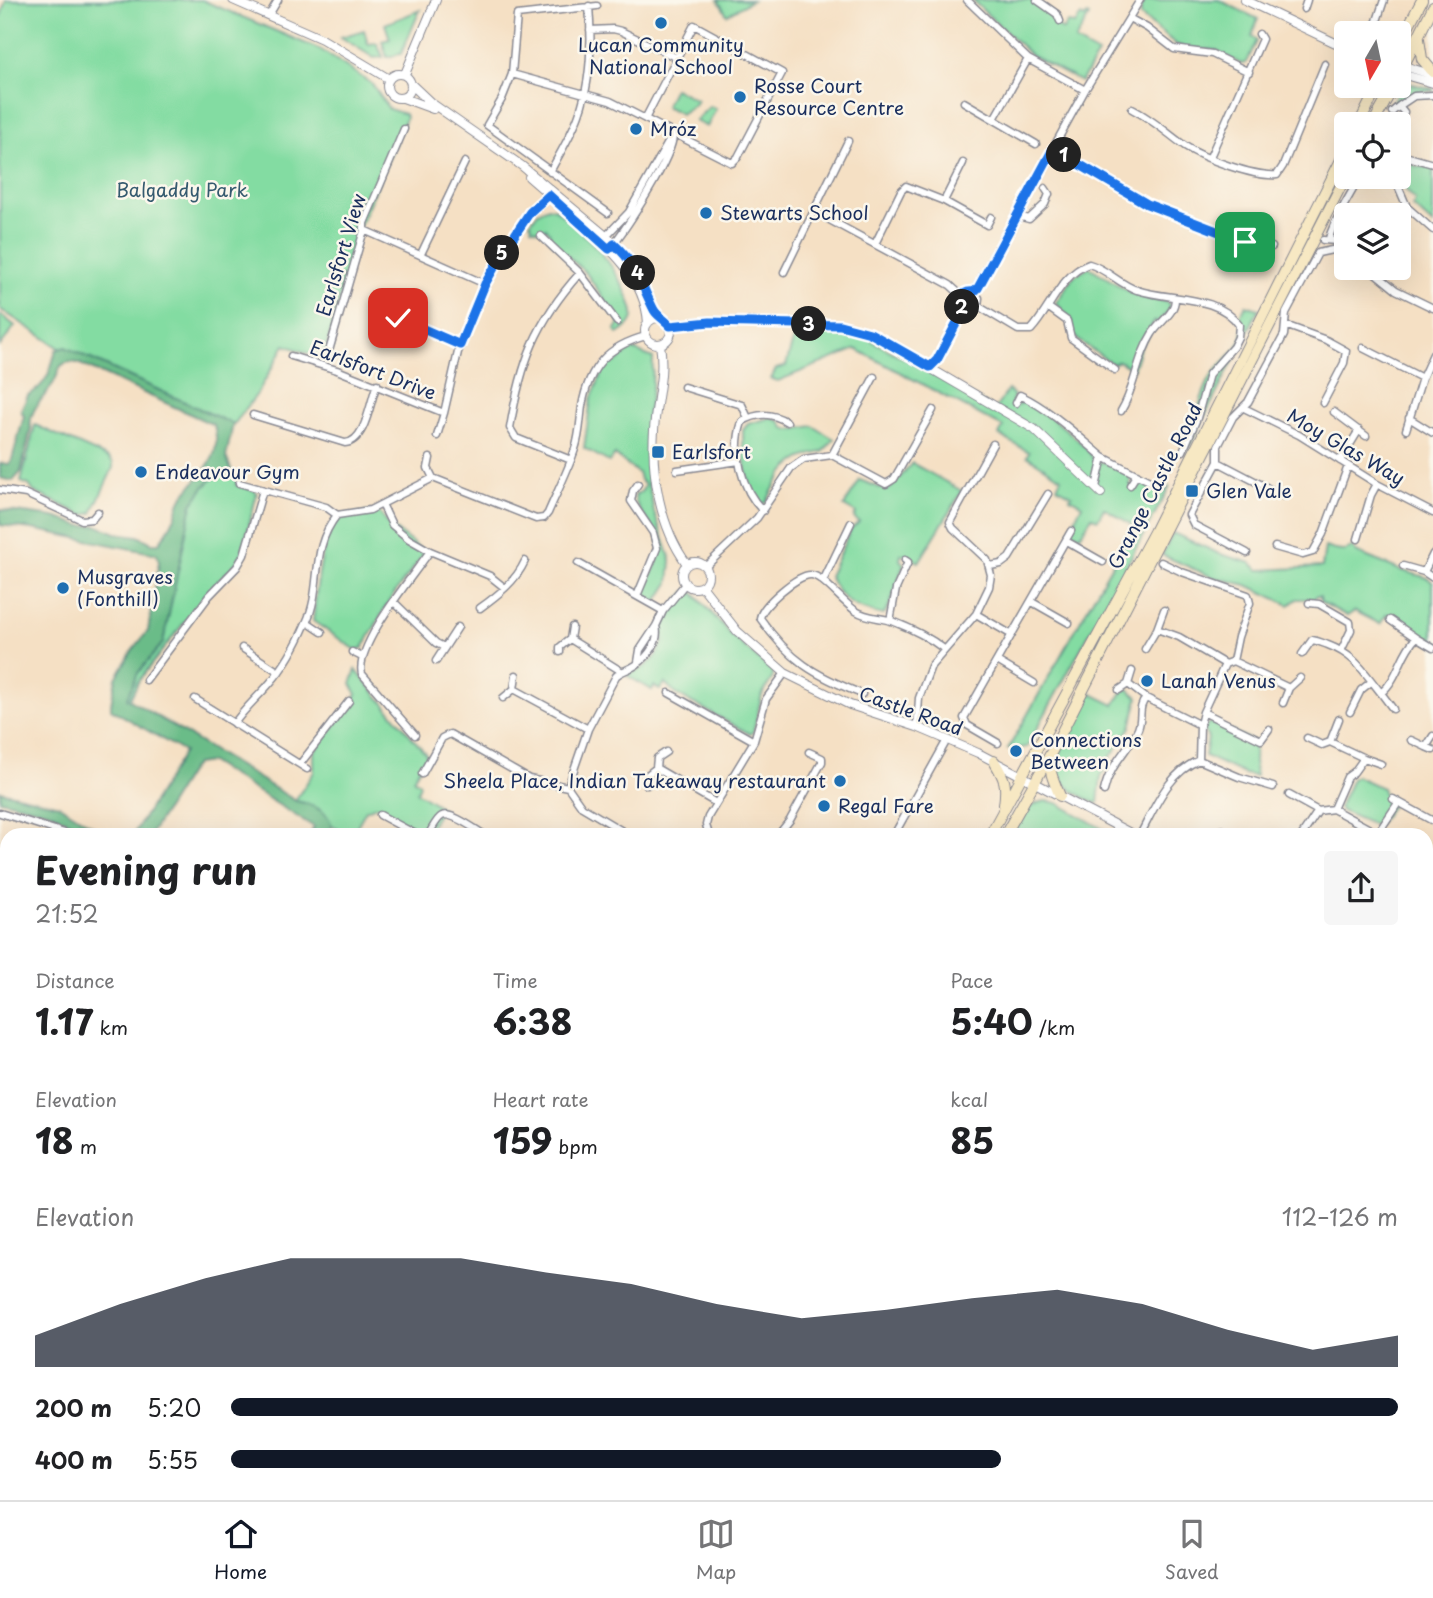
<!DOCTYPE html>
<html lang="en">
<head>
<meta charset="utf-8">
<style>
  body { margin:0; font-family:"Playpen Sans",sans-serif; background:#f6f6f6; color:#202124; height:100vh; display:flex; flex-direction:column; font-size:26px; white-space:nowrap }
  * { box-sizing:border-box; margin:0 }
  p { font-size:23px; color:#757577 }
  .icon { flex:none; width:38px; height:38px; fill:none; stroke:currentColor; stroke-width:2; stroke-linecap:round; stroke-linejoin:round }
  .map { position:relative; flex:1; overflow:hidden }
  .drawer { position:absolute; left:0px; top:828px; width:1433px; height:674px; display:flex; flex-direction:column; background:#fff; border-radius:21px 21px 0 0; box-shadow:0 7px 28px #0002 }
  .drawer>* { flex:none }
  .needle { width:46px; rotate:189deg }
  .fabs { position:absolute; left:1334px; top:21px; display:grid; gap:14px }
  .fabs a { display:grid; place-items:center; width:77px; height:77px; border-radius:7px; background:#fff; box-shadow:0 7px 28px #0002; font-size:35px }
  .pin { position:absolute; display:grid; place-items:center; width:60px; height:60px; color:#fff; margin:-30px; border-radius:14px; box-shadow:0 4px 10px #0006 }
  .km { position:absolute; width:35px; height:35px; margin:-18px; border-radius:50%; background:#222; color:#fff; font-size:19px; line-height:35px; text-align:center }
  .round { display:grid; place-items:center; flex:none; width:74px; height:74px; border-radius:7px; background:#f6f6f6 }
  .head { display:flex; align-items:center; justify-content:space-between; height:119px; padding:0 35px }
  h1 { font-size:38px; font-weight:700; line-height:52px }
  .figures { display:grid; grid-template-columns:repeat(3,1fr); gap:10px; height:119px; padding:7px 35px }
  .figures div { display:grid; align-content:center }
  .figures b { font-size:35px; font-weight:700 }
  .figures small { font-size:19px; font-weight:400 }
  .figures p { font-size:19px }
  .chart { height:196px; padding:14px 35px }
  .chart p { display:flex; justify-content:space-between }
  .chart svg { width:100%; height:126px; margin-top:7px; fill:#111827; opacity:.7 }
  ul { padding:0 35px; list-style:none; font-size:23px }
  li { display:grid; grid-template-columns:112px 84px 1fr; align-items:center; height:52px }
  li i { height:18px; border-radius:9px; background:#111827 }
  .tab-bar { display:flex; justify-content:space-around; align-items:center; height:98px; border-top:2px solid #e0e0e0; background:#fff; font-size:19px; color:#757577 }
  .tab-bar a { display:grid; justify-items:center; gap:4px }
  .tab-bar .current { color:#111827 }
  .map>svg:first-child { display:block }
  .green { fill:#83dca2; stroke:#4f8680; stroke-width:2 }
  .forest { fill:#6abc88; stroke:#427673; stroke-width:2 }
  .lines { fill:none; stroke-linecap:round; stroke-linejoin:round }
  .minor-casing { stroke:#888891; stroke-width:9 }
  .tertiary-casing { stroke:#888891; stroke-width:10 }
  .secondary-casing { stroke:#888891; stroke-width:12 }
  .minor { stroke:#fff; stroke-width:6 }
  .tertiary { stroke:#fff; stroke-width:8 }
  .secondary { stroke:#f7e8c3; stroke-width:10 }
  .route-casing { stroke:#fff; stroke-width:14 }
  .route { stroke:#1a73e8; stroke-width:9 }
  .poi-dot { fill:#1f6fb2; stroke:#fbf7ec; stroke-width:2.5 }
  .labels { text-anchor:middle; stroke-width:5; stroke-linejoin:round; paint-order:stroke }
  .poi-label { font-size:19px; fill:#1b2f5e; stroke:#fbf7ec; text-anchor:start }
  .park-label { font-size:19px; fill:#355a6f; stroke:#fbf7ec }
  .street-label { font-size:19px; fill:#1b2f5e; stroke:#fbf7ec }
</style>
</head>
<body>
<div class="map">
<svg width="1433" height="1500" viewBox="0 0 1433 1500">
  <rect width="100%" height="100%" fill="#fbf7ec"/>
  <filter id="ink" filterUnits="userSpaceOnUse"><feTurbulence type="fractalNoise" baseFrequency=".0143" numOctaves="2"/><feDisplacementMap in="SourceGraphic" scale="14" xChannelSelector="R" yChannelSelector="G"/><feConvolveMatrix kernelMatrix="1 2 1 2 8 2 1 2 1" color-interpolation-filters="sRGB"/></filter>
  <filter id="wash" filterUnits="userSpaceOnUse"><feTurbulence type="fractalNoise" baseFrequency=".00686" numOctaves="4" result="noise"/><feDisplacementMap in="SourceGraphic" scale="28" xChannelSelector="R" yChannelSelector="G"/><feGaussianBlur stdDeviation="1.57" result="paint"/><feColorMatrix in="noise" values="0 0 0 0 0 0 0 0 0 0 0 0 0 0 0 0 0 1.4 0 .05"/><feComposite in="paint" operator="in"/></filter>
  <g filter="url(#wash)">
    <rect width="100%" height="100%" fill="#f5e0c4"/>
    <path class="green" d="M6 0H202L321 50 372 84 389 109 405 114 406 118 360 225 323 359 285 345 257 394 235 423H226L66 352 0 309V19Z
      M718 0H752L727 15Z
      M972 0H1033L1057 17 1056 25 1063 30 1067 23 1075 24 1081 16 1084 18 1087 15 1089 16 1075 41 1098 54 1081 82 1032 56Z
      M1146 0H1219L1258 19 1252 36 1257 40 1256 43 1246 63 1241 64 1216 50 1185 48 1177 45 1141 16V9Z
      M420 10 401 54 387 57 382 41 390 39 385 24Z
      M364 30 368 44 377 43 383 57 374 58 341 37Z
      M1408 83 1433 89V91C1413 89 1400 96 1388 110L1402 85Z
      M674 88 697 100V102L681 114 665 106Z
      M710 106 716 109 707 127 695 121Z
      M1398 159 1416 166 1433 168V225L1413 207 1415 200 1394 177H1398Z
      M548 207 556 209C572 225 593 240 606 259 614 269 636 306 633 318 630 326 624 330 618 334L615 330 619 325V321L586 273 549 239 550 233 546 228 542 231 531 228 532 225 530 223 538 212Z
      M1089 267 1133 294 1167 302 1170 306 1168 312 1157 323 1155 321 1151 326 1153 328 1140 348 1133 370 1119 361 1113 364 1077 339 1072 333 1071 320 1056 303 1073 277Z
      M1246 305 1259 309 1189 448 1187 445C1194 423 1200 396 1211 377 1223 357 1252 346 1240 316Z
      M0 314 15 326 0 346Z
      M796 329 841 332 867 338 995 409 1008 390 1014 395 1012 401 1019 405 1023 401C1036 403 1090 446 1093 460L1109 464 1131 476 1130 484 1134 487 1142 482 1163 491 1170 486 1027 747 1008 749 1134 526 1104 508 1098 519 1092 517 1080 536 1069 531 1082 505 1070 498 1072 495 1057 487 1061 478 1027 456 1029 452 999 435 1003 427 856 349 778 381 771 379 776 369 786 366Z
      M631 349 653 358 652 390 645 433 650 474 648 483 654 512 671 560 669 583 656 603 643 594C647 579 659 566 660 551 663 528 635 516 635 495L642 491 645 485 640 480 638 473 615 455 609 462 584 448 591 399 602 373 607 365 618 361Z
      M770 418 780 421 784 428 790 430 813 426 834 439 823 452C789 457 781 474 766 503H759C745 480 743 457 743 430L748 424Z
      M35 425 109 458 113 463V468L92 513 83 515 34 492 29 485 21 482Z
      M912 463 962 491 919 562 901 554 900 560 904 564C898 578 892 607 883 615 856 609 841 602 829 576L851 529 859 522 854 518 856 513 844 506 860 480 885 490 891 488Z
      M216 471 237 477 236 485 254 490 257 493 242 553 236 563 209 591 147 670 138 682 129 701 119 695 154 629 175 535 195 493Z
      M378 511 390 526 422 550 423 555 389 601 363 648 356 650 313 621C316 598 320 532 340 519 350 513 366 513 378 511Z
      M1173 533 1220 554 1251 563 1259 570 1322 567 1325 547C1336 550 1347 555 1354 545V550L1358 553 1400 570 1428 578 1433 583V645L1387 614 1380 624 1355 611 1347 616 1321 602 1320 596H1316L1314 599H1297L1289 605 1247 585 1212 577 1162 555Z
      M691 590 732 636 773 672V677L762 695 753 732 750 734 676 694 665 683 660 690 654 686 652 690 626 675 643 668 654 659 664 641 662 631 668 613 685 592Z
      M356 670 427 755 413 779 420 784 417 792 442 808 428 830 424 833 376 806 366 810 352 835H347L294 802 314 772V752L348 708H353L356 703 354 699 357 694 351 684Z
      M1128 689 1138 697 1131 727 1109 759 1101 776 1098 803H1095C1084 797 1071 792 1063 782 1045 760 1079 713 1090 693L1114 705 1123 691Z
      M1208 723H1215L1255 742 1254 761 1256 776 1244 774 1205 756 1208 738 1204 730Z
      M1356 776 1382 788 1384 794 1393 804 1377 826 1341 811 1339 807 1352 779Z
      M1047 801 1057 803 1108 832 1106 835H1012C1022 819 1027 802 1047 801Z
      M1426 1102 1433 1110V1145L1426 1150Z
      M1426 1225H1433V1272L1426 1280Z
      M0 1340 7 1347V1387H0Z
      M1074 1494 1317 1495 1314 1500H1072Z
      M27 1495 233 1494V1495L230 1500H27Z
      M243 1495H345L356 1500H239Z"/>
    <path class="forest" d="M65 347 233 424 226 457 233 474 216 476 204 487 192 504 163 643 138 673 127 698 296 801C311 804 329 811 332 827L325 835H310L314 827 210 762 196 764 192 768 150 835H133L184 752 111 709V704L116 678 132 651 148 631 159 562 157 554 32 529 0 525V510L54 517 82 526 96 525 116 533 138 536 152 543H159C165 535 170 528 174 519 177 513 178 504 182 498 198 474 224 461 214 425L78 363C72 362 66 361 61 366 58 370 57 378 54 382 47 396 27 410 31 428L21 472 13 481 0 478V463L8 464 11 463 24 416 21 411 28 395C47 386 51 369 56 350Z
      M0 791 59 805 107 835H93L50 812 0 800Z
      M1131 1494 1203 1495 1208 1500H1117Z"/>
  </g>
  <g filter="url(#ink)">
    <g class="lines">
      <g class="minor-casing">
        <path id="minor" d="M967 0 1028 59 1085 90
          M1037 0 1057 14 1060 21
          M597 6 517 15 512 74 502 99 487 125 608 213
          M1304 9 1307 0
          M269 15 278 0
          M1129 18 1147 28 1174 49 1212 54 1249 72
          M590 30 613 29 621 31 677 58
          M1373 33 1384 0
          M512 74 610 101 732 163 738 157 782 73 694 25 645 119
          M964 102 1036 144
          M1399 106 1414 96 1433 95
          M1132 109C1152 119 1167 133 1185 146 1204 159 1255 177 1277 175L1283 166 1325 64
          M1392 112 1399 106 1404 112
          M994 119 1028 59
          M1053 149 1147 204 1223 235 1272 247
          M1398 154 1433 164
          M1210 157 1262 39 1259 34
          M550 172C560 153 572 134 579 114 591 81 592 41 589 6
          M1390 177 1398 186 1407 207 1433 230
          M944 201 963 163
          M813 211 950 285 962 296
          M1018 216 1029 219 1045 204 1049 194 1045 188
          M364 230 485 284
          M541 236 580 273 617 322
          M1329 239C1331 225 1352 192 1360 177
          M607 240 606 236 629 212 673 134
          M1323 240 1337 241
          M875 244 901 191 906 186 944 201 987 225 991 217
          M611 247C626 229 675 154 673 134
          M421 254 465 162
          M1369 268 1396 290 1433 308
          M784 272 848 141
          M974 292 1085 90 1140 0
          M978 306 1018 330H1031C1051 308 1061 274 1089 264 1107 269 1120 285 1137 290 1170 301 1218 294 1239 325L1238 337 1233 347 1209 374 1197 418 1183 451
          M1049 308 1067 321 1071 338 1115 370
          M964 309 970 311 978 306 979 298 974 292
          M398 318 460 345
          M1285 325 1326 340 1346 351 1344 363 1323 403
          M1363 348 1422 378
          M327 352 329 351 364 230V223L404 129
          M291 356 337 370 444 413
          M930 367 937 360 964 309 960 302C961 293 967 291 974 292
          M684 387 742 405 748 418
          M1016 403 1020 395C1051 410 1077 435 1103 457L1096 487
          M1244 408 1299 435 1377 484 1433 513
          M1121 411C1135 389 1136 359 1152 334 1159 322 1175 314 1175 299
          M1334 412 1366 436
          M253 415 345 443C366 442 370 401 377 384
          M1409 418 1433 433
          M1406 430 1422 378 1433 354
          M437 436 444 413 458 352 485 284 527 216 552 191
          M832 455 886 484 894 479 933 410
          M832 455 874 377
          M1103 457 1157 485
          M430 458 428 468 433 478
          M571 460 516 438 510 428C521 363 535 323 580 273
          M1340 461 1359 430
          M1218 462 1283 496
          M677 470 739 461
          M239 483 326 507 337 515
          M1130 485 1137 474
          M0 490 26 494 82 520 92 519 98 512
          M382 504 392 525 409 539 430 551 490 576 505 588
          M763 511C741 489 732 451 742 422 758 412 772 413 787 422
          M1358 539 1371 495 1377 484
          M1066 541 1103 562
          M1275 547 1303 555 1313 552 1323 534 1348 466
          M1247 553 1194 525 1189 515 1218 462V446L1233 417 1248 402 1284 335 1286 313 1318 253 1332 250 1346 253
          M1161 562 1182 572 1248 595 1250 603 1238 637 1233 661 1225 664 1203 712 1200 725 1199 760
          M578 563 663 611
          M990 566 1001 564 1009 558 1048 494
          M1403 566 1424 572 1433 578
          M705 567 757 518 791 468 804 459 832 455
          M1424 572 1433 554
          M824 579 851 523
          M637 596 657 548 653 533 631 501 633 491 638 484
          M394 602 436 643 444 647
          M1032 602 1069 623
          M1309 603 1319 604 1350 622 1351 630 1342 649
          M480 608C498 595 516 581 525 561
          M976 614 1012 635
          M1390 620 1416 638
          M890 621 896 589 908 562 905 560
          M307 622 322 632
          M1157 629 1164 610
          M570 639 572 627
          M242 648 279 672
          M1145 649 1157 629 1179 637 1225 664
          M352 652 362 657
          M560 652V647L570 639 621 671
          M1302 654 1312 640C1319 641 1322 643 1328 645 1355 655 1364 672 1381 693 1399 678 1400 654 1416 638L1433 648
          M436 661 458 627
          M997 661 1034 683
          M1233 661 1289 688 1300 678
          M638 662 640 650 656 626 663 611 685 584
          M1132 671 1128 684 1146 698
          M146 680 209 596 237 567 244 555 263 490
          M514 689 588 729
          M1119 690 1128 684
          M669 693 754 741
          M1381 693 1393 709
          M862 694C814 675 790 661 760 618 762 605 798 574 811 575 822 575 842 602 856 611 867 618 879 617 892 621 910 628 929 637 944 649
          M503 698 514 689 516 675
          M195 699 307 769
          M1283 703 1289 688
          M1203 712 1261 740 1269 729
          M1350 712 1361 690 1371 682
          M234 724C244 709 258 697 270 683 285 666 297 644 306 623 323 588 309 550 337 515L370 510 433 478 536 519 544 518 548 513C557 492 568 471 575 449 580 435 580 420 582 406 589 366 608 346 646 336
          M917 727 919 698 931 666 976 614 989 587 991 575 987 560 953 528 950 522 993 444
          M415 735 362 674C354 646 413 576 430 551
          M1433 736 1426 747 1433 750
          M1307 738 1322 745 1330 742
          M1411 740 1426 747
          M998 743 967 725 964 718 1071 531
          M666 752 657 758 656 768 716 803
          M1364 758 1381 764
          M1199 760 1239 777 1273 787
          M300 764 349 701
          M422 774 442 738 450 734 529 779 568 787 582 807 629 835
          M647 785V775L656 768
          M568 787 588 729 616 676C622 670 629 670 636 665 649 656 660 641 656 626
          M1104 791C1110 763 1128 752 1138 729 1143 717 1137 708 1146 698L1200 725
          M1289 795 1318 811
          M1393 799 1433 821
          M1333 809 1375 832 1380 830 1398 803
          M0 813 71 835
          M380 815 417 835
          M428 835C432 830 436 819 442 816 451 811 476 830 485 835
          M709 835 706 825 708 817 754 741 766 699 785 673
          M778 835 790 820 822 762V758L809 752
          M894 835 947 740
          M1140 835C1155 807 1168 773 1199 760
          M1214 835 1216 831 1223 830 1231 835
          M1302 835 1318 811 1333 809 1347 777 1354 772 1364 758 1330 742 1339 719
          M1426 921 1433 926
          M0 953 7 942
          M1426 989 1433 982
          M1426 1038 1433 1043
          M1426 1095 1433 1087
          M1426 1097 1433 1104
          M1426 1220 1433 1219
          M0 1238 7 1228
          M0 1245 7 1250
          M1426 1283 1433 1280
          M0 1316 7 1305
          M0 1337 7 1342
          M1426 1360 1433 1359
          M0 1435 7 1437
          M1426 1437 1433 1435
          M419 1494 434 1500
          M582 1494 601 1500
          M893 1494V1500
          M14 1500V1494
          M235 1500 237 1494
          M518 1500 522 1494
          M687 1500V1496L730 1500
          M818 1500V1494
          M1317 1500 1320 1494"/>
      </g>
      <g class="tertiary-casing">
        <path id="tertiary" d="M233 0 322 39 389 79
          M1245 0 1346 48
          M1398 64 1433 75
          M1398 73 1433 83
          M387 86a12 12 0 1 1 24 0a12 12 0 1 1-24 0Z
          M405 74 436 0
          M412 85 430 102 522 166 606 236 633 265 654 310 663 319
          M403 98 433 109
          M529 177 559 203
          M569 212C602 241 645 274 648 323
          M645 331a13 13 0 1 1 26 0a13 13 0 1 1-26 0Z
          M670 326C706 319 742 322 779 324 810 325 840 322 870 333L1034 429 1101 493
          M660 344C665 376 656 398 654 430 651 474 660 528 687 564
          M682 575a13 13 0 1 1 26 0a13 13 0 1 1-26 0Z
          M702 586 737 631 785 673 850 705 917 727 978 753 1134 835
          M1426 971 1433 965
          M0 1401 7 1400
          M362 1494 373 1500
          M1059 1500 1062 1494"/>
      </g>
      <g class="secondary-casing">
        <path id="secondary" d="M1419 39 1422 59 1433 72
          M1398 46 1422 0
          M1398 77 1433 7
          M1359 124 1378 86
          M1373 124 1394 86
          M1050 757C1048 770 1055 784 1060 796
          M994 761C1005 779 1007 784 1004 805
          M990 835 1154 532 1346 150
          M1005 835 1051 753 1346 176
          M664 1500 665 1494
          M674 1500 675 1494"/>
      </g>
      <use href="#minor" class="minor"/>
      <use href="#tertiary" class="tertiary"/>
      <use href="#secondary" class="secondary"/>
    </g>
  </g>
  <g class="lines" filter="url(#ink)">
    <g class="route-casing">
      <path id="route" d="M398 318 460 345 485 284 502 254 530 212 549 195 609 249 614 244C638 266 640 283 654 310 658 317 665 319 670 326L710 322 840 325 870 333 930 367 937 360 964 309 960 302C961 293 967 291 974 292L978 288 1053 149 1147 204 1245 242"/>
    </g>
    <use href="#route" class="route"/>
  </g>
  <g class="poi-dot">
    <circle cx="661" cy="23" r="7"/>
    <circle cx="740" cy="97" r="7"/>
    <circle cx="636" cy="129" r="7"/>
    <circle cx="706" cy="213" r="7"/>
    <rect x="651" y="445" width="14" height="14" rx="3.5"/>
    <circle cx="141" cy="472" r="7"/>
    <rect x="1185" y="484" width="14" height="14" rx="3.5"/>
    <circle cx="63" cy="588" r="7"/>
    <circle cx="1147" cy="681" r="7"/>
    <circle cx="1016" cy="751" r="7"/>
    <circle cx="840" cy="781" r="7"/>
    <circle cx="824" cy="806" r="7"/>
  </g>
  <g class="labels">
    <g class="poi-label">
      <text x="661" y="52" text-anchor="middle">Lucan Community<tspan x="661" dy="22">National School</tspan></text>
      <text x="754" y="93">Rosse Court<tspan x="754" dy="22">Resource Centre</tspan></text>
      <text x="650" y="136">Mróz</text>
      <text x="720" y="220">Stewarts School</text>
      <text x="672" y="459">Earlsfort</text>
      <text x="155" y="479">Endeavour Gym</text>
      <text x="1206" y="498">Glen Vale</text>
      <text x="77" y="584">Musgraves<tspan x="77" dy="22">(Fonthill)</tspan></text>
      <text x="1161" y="688">Lanah Venus</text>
      <text x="1030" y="747">Connections<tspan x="1030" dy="22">Between</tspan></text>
      <text x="826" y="788" text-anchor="end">Sheela Place, Indian Takeaway restaurant</text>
      <text x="838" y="813">Regal Fare</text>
    </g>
    <g class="park-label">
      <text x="182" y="197">Balgaddy Park</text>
    </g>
    <g class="street-label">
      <text transform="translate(341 255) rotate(-73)" y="7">Earlsfort View</text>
      <text transform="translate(373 370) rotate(21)" y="7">Earlsfort Drive</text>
      <text transform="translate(1346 447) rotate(30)" y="7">Moy Glas Way</text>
      <text transform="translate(1155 486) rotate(-63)" y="7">Grange Castle Road</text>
      <text transform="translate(911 711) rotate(20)" y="7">Castle Road</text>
    </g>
  </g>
</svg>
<div class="fabs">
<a><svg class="needle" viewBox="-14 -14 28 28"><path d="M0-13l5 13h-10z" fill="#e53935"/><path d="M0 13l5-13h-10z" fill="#757577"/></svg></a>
<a><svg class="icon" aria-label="locate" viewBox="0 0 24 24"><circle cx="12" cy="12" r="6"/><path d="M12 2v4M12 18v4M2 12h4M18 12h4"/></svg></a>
<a><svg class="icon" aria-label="layers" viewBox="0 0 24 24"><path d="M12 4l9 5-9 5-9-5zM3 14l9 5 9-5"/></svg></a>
</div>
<div class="pin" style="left:1245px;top:242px;background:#1e9e55"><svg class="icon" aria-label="arrive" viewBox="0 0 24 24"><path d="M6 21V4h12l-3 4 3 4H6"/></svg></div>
<div class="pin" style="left:398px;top:318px;background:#d93025"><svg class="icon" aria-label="check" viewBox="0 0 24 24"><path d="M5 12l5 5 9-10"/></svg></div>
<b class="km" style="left:1064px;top:155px">1</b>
<b class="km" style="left:962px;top:307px">2</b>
<b class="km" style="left:809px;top:324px">3</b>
<b class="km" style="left:638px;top:273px">4</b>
<b class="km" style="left:502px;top:253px">5</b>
<section class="drawer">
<div class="head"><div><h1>Evening run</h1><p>21:52</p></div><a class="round"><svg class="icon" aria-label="share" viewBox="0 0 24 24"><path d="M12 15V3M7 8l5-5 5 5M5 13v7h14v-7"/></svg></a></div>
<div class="figures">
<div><p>Distance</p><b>1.17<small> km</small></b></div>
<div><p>Time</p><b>6:38</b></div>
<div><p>Pace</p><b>5:40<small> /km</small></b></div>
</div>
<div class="figures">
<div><p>Elevation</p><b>18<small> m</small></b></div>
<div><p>Heart rate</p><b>159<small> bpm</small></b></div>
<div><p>kcal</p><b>85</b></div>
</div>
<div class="chart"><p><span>Elevation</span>112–126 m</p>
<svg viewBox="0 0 160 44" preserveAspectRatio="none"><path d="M0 44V33L10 22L20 13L30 6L40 6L50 6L60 11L70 15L80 22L90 27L100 24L110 20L120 17L130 22L140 31L150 38L160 33V44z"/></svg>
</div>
<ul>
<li><b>200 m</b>5:20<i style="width:100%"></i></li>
<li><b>400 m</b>5:55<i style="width:66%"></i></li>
</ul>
</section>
</div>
<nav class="tab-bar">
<a class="current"><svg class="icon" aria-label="home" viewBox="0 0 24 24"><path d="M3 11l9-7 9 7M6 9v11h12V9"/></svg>Home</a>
<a><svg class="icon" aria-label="map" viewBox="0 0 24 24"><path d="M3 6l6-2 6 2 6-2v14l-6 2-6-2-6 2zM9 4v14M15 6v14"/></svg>Map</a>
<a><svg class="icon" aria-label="saved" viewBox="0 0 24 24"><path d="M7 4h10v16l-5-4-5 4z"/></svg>Saved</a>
</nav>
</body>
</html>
